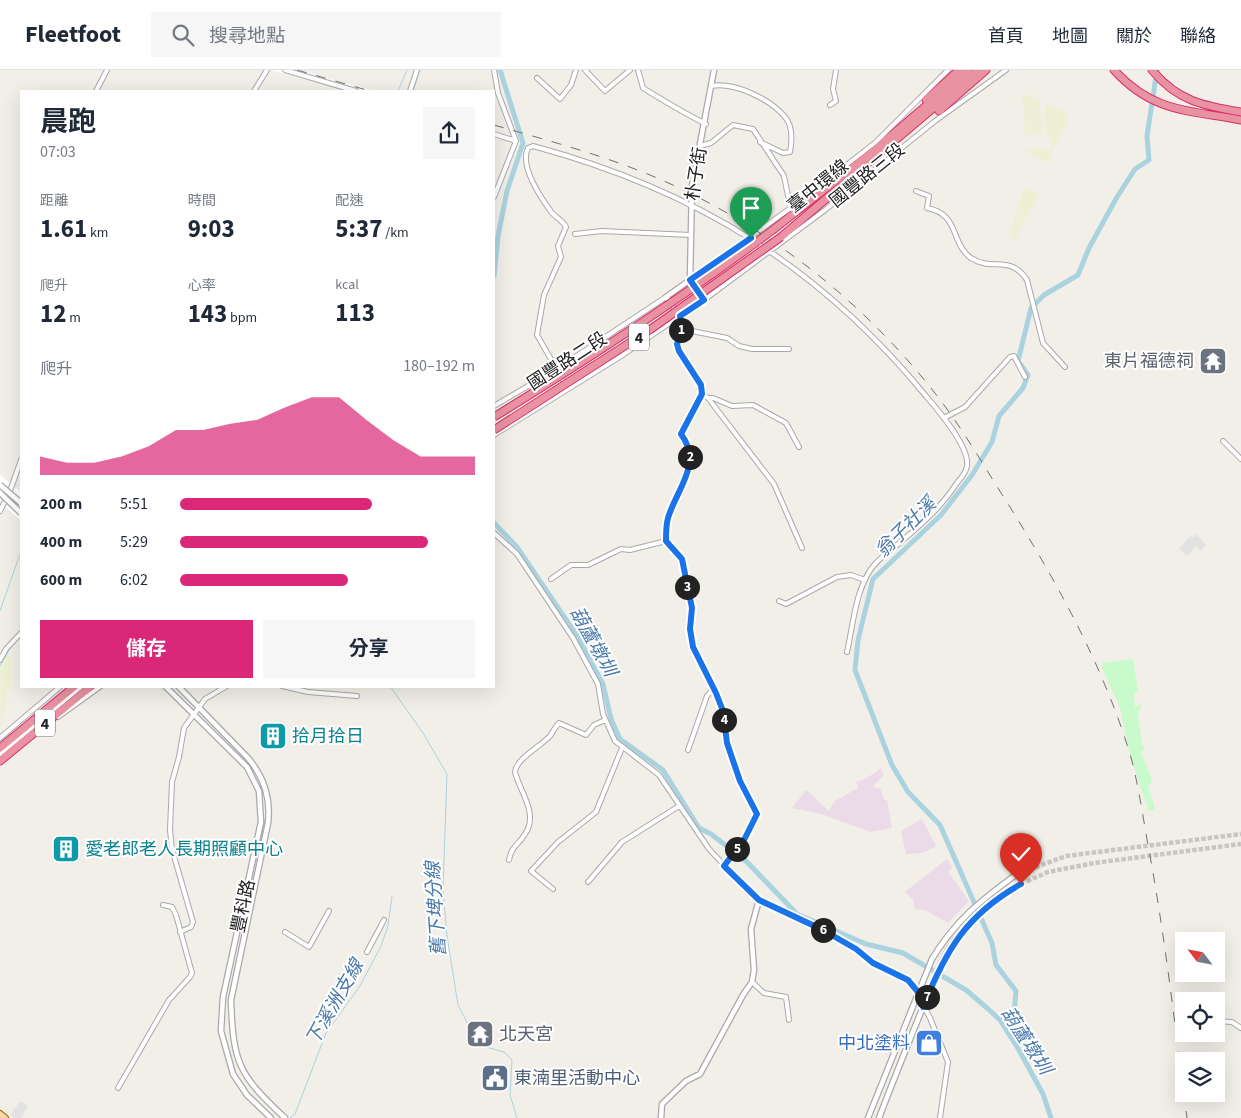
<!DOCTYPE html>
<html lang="zh-TW">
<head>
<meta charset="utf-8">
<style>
  body { margin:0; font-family:"Source Sans 3","Noto Sans TC",sans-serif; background:#f6f6f7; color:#1f2937; height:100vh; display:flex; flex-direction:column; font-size:19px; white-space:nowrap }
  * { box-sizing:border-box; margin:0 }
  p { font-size:16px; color:#747a83 }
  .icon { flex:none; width:28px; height:28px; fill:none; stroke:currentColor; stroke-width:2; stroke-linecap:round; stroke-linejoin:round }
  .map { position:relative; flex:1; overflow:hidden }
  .side { position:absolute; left:20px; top:20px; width:475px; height:598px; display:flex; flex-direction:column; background:#fff; border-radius:0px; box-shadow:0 5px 20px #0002 }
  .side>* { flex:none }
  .needle { width:32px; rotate:302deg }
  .tools { position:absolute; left:1175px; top:862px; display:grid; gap:10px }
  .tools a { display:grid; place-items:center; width:50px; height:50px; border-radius:0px; background:#fff; box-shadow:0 5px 20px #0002; font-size:25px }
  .pin { position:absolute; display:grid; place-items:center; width:42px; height:42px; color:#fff; margin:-51px -21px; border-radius:50% 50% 50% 0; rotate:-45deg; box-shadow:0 0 5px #0007 }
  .pin .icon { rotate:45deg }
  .km { position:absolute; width:25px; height:25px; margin:-12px; border-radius:50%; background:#222; color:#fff; font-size:14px; line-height:25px; text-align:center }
  .round { display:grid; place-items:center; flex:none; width:52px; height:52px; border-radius:0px; background:#f6f6f7 }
  .overview { display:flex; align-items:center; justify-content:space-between; height:85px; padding:0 20px }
  h1 { font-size:28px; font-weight:700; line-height:38px }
  .figures { display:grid; grid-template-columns:repeat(3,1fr); gap:8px; height:85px; padding:5px 20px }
  .figures div { display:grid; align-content:center }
  .figures b { font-size:25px; font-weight:700 }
  .figures small { font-size:14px; font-weight:400 }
  .figures p { font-size:14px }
  .chart { height:140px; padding:10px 20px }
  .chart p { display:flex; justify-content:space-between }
  .chart svg { width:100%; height:90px; margin-top:5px; fill:#db2777; opacity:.7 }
  .primary-button { display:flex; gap:10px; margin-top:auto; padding:10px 20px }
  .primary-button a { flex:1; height:58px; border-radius:0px; background:#db2777; color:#fff; font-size:20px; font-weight:700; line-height:58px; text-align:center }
  .primary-button a+a { background:#f6f6f7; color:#1f2937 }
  ul { padding:0 20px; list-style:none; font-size:16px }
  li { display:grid; grid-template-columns:80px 60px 1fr; align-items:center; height:38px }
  li i { height:12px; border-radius:6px; background:#db2777 }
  header { display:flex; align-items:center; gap:30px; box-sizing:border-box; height:70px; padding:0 25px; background:#fff; border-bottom:1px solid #e0e1e3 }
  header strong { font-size:24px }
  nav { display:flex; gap:28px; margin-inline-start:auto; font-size:18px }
  .search { width:350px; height:45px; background:#f6f6f7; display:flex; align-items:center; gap:12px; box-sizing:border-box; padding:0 18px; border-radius:0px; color:#747a83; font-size:19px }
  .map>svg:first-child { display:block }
  .industrial { fill:#ebdbe8 }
  .farmland { fill:#eef0d5 }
  .park { fill:#c8facc }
  .parking { fill:#e2e2e2 }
  .pier { fill:#fff }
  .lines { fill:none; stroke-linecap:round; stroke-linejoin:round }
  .stream { stroke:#aad3df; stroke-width:1 }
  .canal { stroke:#aad3df; stroke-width:5 }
  .tertiary-tunnel { stroke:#c8c6c1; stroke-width:4.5; stroke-dasharray:4.5 2; stroke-linecap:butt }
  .minor-casing { stroke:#a9a9a9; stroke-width:6 }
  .tertiary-casing { stroke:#a9a9a9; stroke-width:7 }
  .primary-casing { stroke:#a06b00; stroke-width:8 }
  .motorway-casing { stroke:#dc2a67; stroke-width:9 }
  .minor { stroke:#fff; stroke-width:4 }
  .tertiary { stroke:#fff; stroke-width:4.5 }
  .primary { stroke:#fcd6a4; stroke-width:5.5 }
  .motorway { stroke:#e892a2; stroke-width:7 }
  .rail { stroke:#707070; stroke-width:1; stroke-dasharray:10 10; stroke-linecap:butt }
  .tertiary-bridge-casing { stroke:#a9a9a9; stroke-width:7; stroke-linecap:butt }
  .motorway-bridge-casing { stroke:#dc2a67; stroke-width:9; stroke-linecap:butt }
  .tertiary-bridge { stroke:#fff; stroke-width:4.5 }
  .motorway-bridge { stroke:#e892a2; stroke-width:7 }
  .route-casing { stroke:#fff; stroke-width:10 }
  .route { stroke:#1a73e8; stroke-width:6 }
  .labels { text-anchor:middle; stroke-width:4; stroke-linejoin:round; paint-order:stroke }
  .shield { fill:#fff; stroke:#646464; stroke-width:1 }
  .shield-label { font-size:16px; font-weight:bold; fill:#222 }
  .street-label { font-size:18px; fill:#222; stroke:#fff }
  .worship-label { font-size:18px; fill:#5b616d; stroke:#fff; text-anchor:end }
  .culture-label { font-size:18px; fill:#0d838f; stroke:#fff; text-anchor:start }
  .shop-label { font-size:18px; fill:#366cbe; stroke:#fff; text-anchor:end }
  .service-label { font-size:18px; fill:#4e5e75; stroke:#fff; text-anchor:start }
  .water-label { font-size:19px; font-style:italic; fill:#4a7aab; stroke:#fff }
</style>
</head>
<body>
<header>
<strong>Fleetfoot</strong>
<div class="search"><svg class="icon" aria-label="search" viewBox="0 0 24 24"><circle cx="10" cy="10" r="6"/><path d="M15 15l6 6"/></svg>搜尋地點</div>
<nav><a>首頁</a><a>地圖</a><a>關於</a><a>聯絡</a></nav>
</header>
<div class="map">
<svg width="1241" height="1048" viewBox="0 0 1241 1048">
  <rect width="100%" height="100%" fill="#f2efe9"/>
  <path class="industrial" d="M881 698 884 705 874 715 875 718H880L884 730H887L892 758 870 762 821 744 792 738 806 720 829 741 835 731 858 718 856 712 867 708Z
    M922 749 936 776 923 783 906 784 901 761Z
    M947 789 952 797 948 802 969 831 948 853 925 840 915 839 913 830 905 822Z"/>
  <path class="farmland" d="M1022 23 1040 30 1042 64 1025 66Z
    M1048 33 1067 45 1068 50 1046 93 1028 83V79H1050L1053 73 1046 63 1044 40Z
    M1024 117 1039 125 1018 162 1017 169 1009 168Z
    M7 586H11V618L8 619 1 660 0 598Z"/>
  <path class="park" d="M1133 589 1138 621 1134 624 1135 637 1142 634 1138 645 1142 674 1145 678 1141 682 1151 707V714L1148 715 1155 740 1149 741 1131 689 1120 638 1102 598V593Z"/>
  <path class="parking" d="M1197 464 1206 475 1201 481 1196 476 1187 486 1179 479 1190 466 1194 467Z
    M20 1031 28 1036 21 1048H15L10 1045Z"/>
  <path class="pier" d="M272 0H299L373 21H346Z
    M0 405 21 422V451L0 432Z"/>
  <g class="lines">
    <path class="stream" d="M398 21 407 0
      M413 21 420 0
      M0 541 21 481
      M0 596 11 577 21 566
      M390 616 423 663 447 704 443 819 447 866 458 935 479 975 504 982 512 990 510 1025 517 1048
      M290 1048 295 1044 326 963 360 916 381 876 388 856 392 826"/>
    <path class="canal" d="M494 206 498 166 507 121 523 73 500 0
      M494 453 517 477 577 566 603 614 611 649 620 669 663 700 699 758 711 764 747 792 797 844 866 874 903 883 966 920 987 938 1000 950 1019 980 1043 1024 1051 1048
      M1006 959 1013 957 1016 921 996 895 992 873 940 755 908 722 892 695 855 600 858 570 873 509 941 445 972 405 992 372 999 346 1023 318 1028 305 1018 291 1031 238 1044 225 1078 205 1089 178 1117 127 1135 99 1149 90 1147 66 1157 0"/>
    <path class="tertiary-tunnel" d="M1017 804 1066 786 1241 764
      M1021 814 1048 802 1094 793 1241 774"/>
    <g class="minor-casing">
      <path id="minor" d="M285 0 356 21
        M585 0 605 21 630 0
        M638 0 643 18C664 31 684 43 706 54
        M537 8 560 29 571 15 576 0
        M711 16C735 12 770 29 785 47 793 56 792 71 790 82L783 83 760 72
        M96 21 107 0
        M254 21 267 0
        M410 21 417 0
        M830 35 836 31 833 19 836 0
        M494 64 516 71
        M700 76 711 73 733 55 753 59 784 106 788 126 795 135
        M916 121 929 126 927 138C960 144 950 173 971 188 992 202 1010 184 1027 210L1043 273 1065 297
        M494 127 516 71 498 23 494 0
        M575 164 602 161 691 165
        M690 210 795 135 876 72 948 0
        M704 230 825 140 935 51 1006 0
        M682 259 727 268 739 276 752 279H789
        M568 319 537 265 544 225 561 187 558 176 566 157C563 151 557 148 552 143 541 128 519 96 528 78L533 76C696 120 819 196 926 326 938 340 970 377 967 396 966 403 961 408 957 413 942 436 924 452 903 470 893 479 879 487 871 499 855 522 853 556 847 582
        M702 324 708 328 774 414 802 478
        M708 328H713L732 336 753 335 786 353 799 377
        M494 336 557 299 666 227
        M944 348 965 337 1010 287 1014 286 1025 307
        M494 365 618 288 680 246
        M1223 371 1241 389
        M0 441 10 421 21 390
        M494 463 517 484 573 568 598 614 603 644 615 671 659 705 709 779 724 795
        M551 509 571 495H588L621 479 630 480 666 471
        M779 531 786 534 837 507 851 505 865 510
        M0 590 6 579 21 563
        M282 616 308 622 357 626
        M58 647 101 616
        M0 668 61 616
        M688 680 707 626 714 618
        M0 684 82 616
        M509 790C512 775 518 776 525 764 539 744 520 722 515 702 516 689 541 676 550 666 553 662 555 657 559 653L586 665 594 655 605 650
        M588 812 622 772 679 736
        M553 819 531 801 558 772 596 742 622 678
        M759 830 823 860 856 879 873 893 903 907 913 915 930 948 948 992 940 1048
        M180 862 191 857 193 852 172 779 170 760 172 712 179 687 184 658 205 629 227 616
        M285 862 309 877 329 841
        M367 882 384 850
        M752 912 764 923 786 927 789 950
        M1216 951 1232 952 1241 958
        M1193 969 1194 964
        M118 1018 169 930 190 907 192 903 176 845 172 837 163 835"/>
    </g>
    <g class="tertiary-casing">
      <path id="tertiary" d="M690 210 692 116 714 0
        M680 246 704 230 694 216
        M165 616 247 697 259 721 261 752 223 927 221 961 233 1004 247 1025 271 1048
        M178 616 248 688C264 707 271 728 268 753L231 930C233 994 239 1005 285 1048
        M661 1048 662 1034 686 1011 700 1004 743 925 752 912 754 900 751 859 759 830 724 795 745 768 757 744 740 711 727 673 723 641 716 623 693 577 690 559 692 538 683 489 666 471C666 463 666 455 668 448 677 418 703 395 681 364L702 324 701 315 679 281 677 274 682 259 680 246 666 227 690 210
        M868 1048 932 889C955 851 981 830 1017 804
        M879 1048C893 1011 908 974 923 937 933 911 943 883 961 862 978 843 999 826 1021 814"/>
    </g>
    <g class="primary-casing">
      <path id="primary" d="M0 1044 5 1048"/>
    </g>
    <g class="motorway-casing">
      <path id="motorway" d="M1114 0C1153 43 1189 40 1241 50
        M1152 0C1177 31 1204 36 1241 42
        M926 30 959 0
        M939 41 986 0
        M774 159 871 83 968 0
        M781 167 978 0
        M0 678 75 616
        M0 691 91 616"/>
    </g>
    <use href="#minor" class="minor"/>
    <use href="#tertiary" class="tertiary"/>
    <use href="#primary" class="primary"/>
    <use href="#motorway" class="motorway"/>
    <path class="rail" d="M297 0 370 21
      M494 55C546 70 599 84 650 105 763 152 863 230 938 327 965 362 986 400 1010 437 1059 516 1106 601 1132 691 1139 719 1143 747 1148 775 1165 865 1175 957 1187 1048"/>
    <g class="tertiary-bridge-casing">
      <path id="tertiary-bridge" d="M0 415 21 433
        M0 423 21 443"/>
    </g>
    <g class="motorway-bridge-casing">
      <path id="motorway-bridge" d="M494 347C590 288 684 227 774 159
        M494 360 651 259 781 167"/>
    </g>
    <use href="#tertiary-bridge" class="tertiary-bridge"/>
    <use href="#motorway-bridge" class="motorway-bridge"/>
  </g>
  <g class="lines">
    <g class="route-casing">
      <path id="route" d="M751 168 690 210 704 230 680 246 682 259 677 274 679 281 701 315 702 324 681 364C703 394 677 418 668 448 666 455 666 463 666 471L682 489 692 538 690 559 693 577 716 623 723 641 727 673 740 711 757 744 745 768 724 796 759 830 823 860 856 879 873 893 908 910 918 922 923 937C946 880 966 845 1021 814"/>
    </g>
    <use href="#route" class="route"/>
  </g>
  <defs>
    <g id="temple-square" transform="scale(1.4375)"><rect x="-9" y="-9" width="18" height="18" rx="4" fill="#6b7280" stroke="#fff"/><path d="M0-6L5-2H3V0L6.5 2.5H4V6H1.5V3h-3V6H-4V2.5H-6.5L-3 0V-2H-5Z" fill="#fff"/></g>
    <g id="building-square" transform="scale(1.4375)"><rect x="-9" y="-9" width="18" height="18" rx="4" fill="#0f9aa8" stroke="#fff"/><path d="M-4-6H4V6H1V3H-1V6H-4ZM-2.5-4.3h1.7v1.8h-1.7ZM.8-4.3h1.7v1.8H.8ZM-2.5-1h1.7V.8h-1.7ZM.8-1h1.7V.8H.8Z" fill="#fff"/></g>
    <g id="shop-square" transform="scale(1.4375)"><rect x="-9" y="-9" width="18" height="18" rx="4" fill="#3f7fe0" stroke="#fff"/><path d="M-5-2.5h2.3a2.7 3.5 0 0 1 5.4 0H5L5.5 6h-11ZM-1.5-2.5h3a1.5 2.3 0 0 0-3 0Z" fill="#fff"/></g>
    <g id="civic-square" transform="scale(1.4375)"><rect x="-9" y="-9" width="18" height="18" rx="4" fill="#5c6f8a" stroke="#fff"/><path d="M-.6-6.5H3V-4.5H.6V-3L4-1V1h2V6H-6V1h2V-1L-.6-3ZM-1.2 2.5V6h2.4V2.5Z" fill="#fff"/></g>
  </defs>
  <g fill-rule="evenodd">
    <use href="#temple-square" x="1213" y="291"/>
    <use href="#building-square" x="273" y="666"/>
    <use href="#building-square" x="66" y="779"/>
    <use href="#temple-square" x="480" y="964"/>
    <use href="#shop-square" x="929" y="973"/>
    <use href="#civic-square" x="495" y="1008"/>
  </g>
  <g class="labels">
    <g class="shield">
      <rect x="629" y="253.5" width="20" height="27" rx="4"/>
      <rect x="35" y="639.5" width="20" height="27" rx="4"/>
    </g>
    <g class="shield-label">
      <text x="639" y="273">4</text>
      <text x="45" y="659">4</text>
    </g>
    <g class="street-label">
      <text transform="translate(696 104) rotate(-81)" y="6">朴子街</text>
      <text transform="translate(867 105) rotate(-39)" y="6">國豐路三段</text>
      <text transform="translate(818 116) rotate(-39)" y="6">臺中環線</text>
      <text transform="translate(567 291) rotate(-33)" y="6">國豐路二段</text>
      <text transform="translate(243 836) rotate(-78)" y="6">豐科路</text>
    </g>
    <g class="worship-label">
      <text x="1194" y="297">東片福德祠</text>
      <text x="499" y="970" text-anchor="start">北天宮</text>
    </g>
    <g class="culture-label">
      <text x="292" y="672">拾月拾日</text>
      <text x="85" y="785">愛老郎老人長期照顧中心</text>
    </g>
    <g class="shop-label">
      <text x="910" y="979">中北塗料</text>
    </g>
    <g class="service-label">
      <text x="514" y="1014">東湳里活動中心</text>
    </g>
    <g class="water-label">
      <text transform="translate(905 457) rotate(-45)" y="7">翁子社溪</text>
      <text transform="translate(594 571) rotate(61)" y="7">葫蘆墩圳</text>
      <text transform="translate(435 839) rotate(-94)" y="7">舊下埤分線</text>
      <text transform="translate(334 932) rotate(-60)" y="7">下溪洲支線</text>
      <text transform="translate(1027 970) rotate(57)" y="7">葫蘆墩圳</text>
    </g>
  </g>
</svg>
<div class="tools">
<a><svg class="needle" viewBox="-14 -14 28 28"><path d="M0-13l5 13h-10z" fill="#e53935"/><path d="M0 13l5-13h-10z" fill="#747a83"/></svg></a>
<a><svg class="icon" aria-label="locate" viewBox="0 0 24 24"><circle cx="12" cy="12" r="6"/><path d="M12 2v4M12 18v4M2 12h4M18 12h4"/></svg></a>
<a><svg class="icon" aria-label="layers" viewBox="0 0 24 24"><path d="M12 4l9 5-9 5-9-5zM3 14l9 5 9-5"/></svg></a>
</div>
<div class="pin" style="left:751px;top:168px;background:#1e9e55"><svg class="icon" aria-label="arrive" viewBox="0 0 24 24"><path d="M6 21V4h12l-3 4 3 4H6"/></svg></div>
<div class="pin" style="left:1021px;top:814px;background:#d93025"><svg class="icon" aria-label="check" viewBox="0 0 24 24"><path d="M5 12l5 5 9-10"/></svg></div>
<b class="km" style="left:681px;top:260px">1</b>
<b class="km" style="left:690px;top:387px">2</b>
<b class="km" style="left:687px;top:517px">3</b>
<b class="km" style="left:724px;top:650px">4</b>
<b class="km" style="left:737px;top:779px">5</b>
<b class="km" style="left:823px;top:860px">6</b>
<b class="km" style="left:927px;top:927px">7</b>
<section class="side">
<div class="overview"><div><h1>晨跑</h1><p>07:03</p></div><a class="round"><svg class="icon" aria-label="share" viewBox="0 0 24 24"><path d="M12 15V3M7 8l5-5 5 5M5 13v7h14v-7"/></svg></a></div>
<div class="figures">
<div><p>距離</p><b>1.61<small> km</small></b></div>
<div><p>時間</p><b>9:03</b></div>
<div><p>配速</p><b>5:37<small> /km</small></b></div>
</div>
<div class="figures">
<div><p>爬升</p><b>12<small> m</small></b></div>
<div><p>心率</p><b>143<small> bpm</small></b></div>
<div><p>kcal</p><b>113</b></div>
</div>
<div class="chart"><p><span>爬升</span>180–192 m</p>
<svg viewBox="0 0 160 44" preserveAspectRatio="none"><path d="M0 44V35L10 38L20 38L30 35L40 30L50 22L60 22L70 19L80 17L90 11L100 6L110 6L120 17L130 27L140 35L150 35L160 35V44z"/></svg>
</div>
<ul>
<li><b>200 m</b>5:51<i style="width:65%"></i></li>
<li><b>400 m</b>5:29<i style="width:84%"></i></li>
<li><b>600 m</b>6:02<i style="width:57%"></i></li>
</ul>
<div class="primary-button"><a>儲存</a><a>分享</a></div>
</section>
</div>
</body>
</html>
